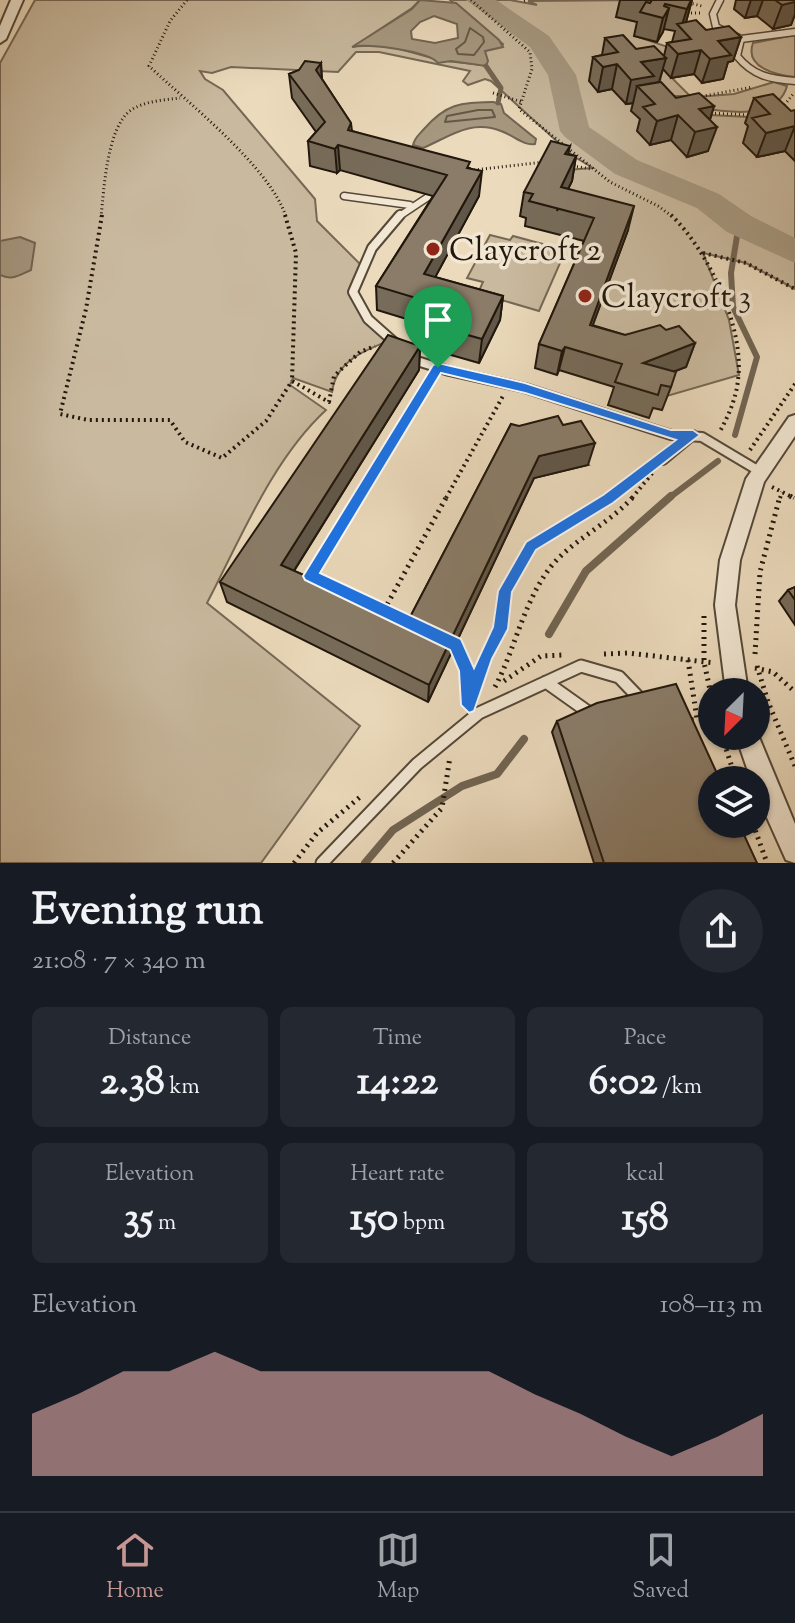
<!DOCTYPE html>
<html lang="en">
<head>
<meta charset="utf-8">
<style>
  body { margin:0; font-family:"Sorts Mill Goudy",serif; background:#242831; color:#f1f3f6; height:100vh; display:flex; flex-direction:column; font-size:30px; white-space:nowrap }
  * { box-sizing:border-box; margin:0 }
  p { font-size:26px; color:#9ea1a6 }
  .icon { flex:none; width:44px; height:44px; fill:none; stroke:currentColor; stroke-width:2; stroke-linecap:round; stroke-linejoin:round }
  .map { position:relative; height:863px; overflow:hidden }
  .side { display:flex; flex-direction:column; background:#171b24; flex:1 }
  .side>* { flex:none }
  .needle { width:52px; rotate:204deg }
  .controls { position:absolute; left:698px; top:678px; display:grid; gap:16px }
  .controls a { display:grid; place-items:center; width:72px; height:72px; border-radius:50%; background:#171b24; box-shadow:0 2px 6px #0004; font-size:40px }
  .pin { position:absolute; display:grid; place-items:center; width:68px; height:68px; color:#fff; margin:-82px -34px; border-radius:50% 50% 50% 0; rotate:-45deg; box-shadow:0 0 8px #0007 }
  .pin .icon { rotate:45deg }
  .round { display:grid; place-items:center; flex:none; width:84px; height:84px; border-radius:42px; background:#242831 }
  .overview { display:flex; align-items:center; justify-content:space-between; height:136px; padding:0 32px }
  h1 { font-size:44px; font-weight:800; line-height:60px }
  .stats { display:grid; grid-template-columns:repeat(3,1fr); gap:12px; height:136px; padding:8px 32px }
  .stats div { display:grid; align-content:center; border-radius:12px; background:#242831; text-align:center }
  .stats b { font-size:40px; font-weight:800 }
  .stats small { font-size:22px; font-weight:400 }
  .stats p { font-size:22px }
  .chart { height:224px; padding:16px 32px }
  .chart p { display:flex; justify-content:space-between }
  .chart svg { width:100%; height:144px; margin-top:8px; fill:#c59692; opacity:.7 }
  .dock { display:flex; justify-content:space-around; align-items:center; height:112px; border-top:2px solid #363941; background:#171b24; font-size:22px; color:#9ea1a6 }
  .dock a { display:grid; justify-items:center; gap:4px }
  .dock .on { color:#c59692 }
  .map>svg:first-child { display:block }
  .green { fill:#c9b99e; stroke:#756855; stroke-width:2 }
  .water { fill:#a69880; stroke:#716452; stroke-width:2; fill-rule:evenodd }
  .lines { fill:none; stroke-linecap:round; stroke-linejoin:round }
  .shore { stroke:#645846; stroke-width:2 }
  .stream-far2 { stroke:#716452; stroke-width:5 }
  .stream-far1 { stroke:#716452; stroke-width:6 }
  .stream { stroke:#716452; stroke-width:8 }
  .river { fill:#a69880; fill-rule:evenodd }
  .service-far2-casing { stroke:#544838; stroke-width:9 }
  .service-far1-casing { stroke:#544838; stroke-width:12 }
  .service-casing { stroke:#544838; stroke-width:15 }
  .minor-casing { stroke:#544838; stroke-width:4 }
  .path-far2 { stroke:#21170c; stroke-width:3; stroke-dasharray:1 3; stroke-linecap:butt }
  .path-far1 { stroke:#21170c; stroke-width:4; stroke-dasharray:2 4; stroke-linecap:butt }
  .path { stroke:#21170c; stroke-width:5; stroke-dasharray:2 5; stroke-linecap:butt }
  .service-far2 { stroke:#f2e7d3; stroke-width:6 }
  .service-far1 { stroke:#f2e7d3; stroke-width:8 }
  .service { stroke:#f2e7d3; stroke-width:11 }
  .minor { fill:#f2e7d3; fill-rule:evenodd }
  .wall { fill:#776b59; stroke:#21170c; stroke-width:2 }
  .shaded-wall { fill:#615749; stroke:#21170c; stroke-width:2 }
  .building { fill:#8a7c68; stroke:#21170c; stroke-width:2 }
  .route { fill:#1a73e8; stroke:#fff; stroke-width:2; fill-rule:evenodd }
  .poi-dot { fill:#8f2418; stroke:#f2e7d3; stroke-width:3 }
  .labels { text-anchor:middle; stroke-width:7; stroke-linejoin:round; paint-order:stroke }
  .poi-label { font-size:32px; fill:#21170c; stroke:#f2e7d3; text-anchor:start }
</style>
</head>
<body>
<div class="map">
<svg width="795" height="863" viewBox="0 0 795 863">
  <rect width="100%" height="100%" fill="#ebdabc"/>
  <filter id="stains"><feTurbulence type="fractalNoise" baseFrequency=".0025" numOctaves="4"/><feColorMatrix values="0 0 0 0 .2 0 0 0 0 .09 0 0 0 0 .02 0 0 0 .5 -.17"/></filter>
  <radialGradient id="worn" r=".72"><stop offset=".6" stop-color="#630" stop-opacity="0"/><stop offset="1" stop-color="#630" stop-opacity=".3"/></radialGradient>
  <path class="green" d="M35 0H420L412 8 353 47C382 37 419 58 447 61 460 63 473 63 485 66V51L502 47 503 44 450 0H510L537 5 528 1 645 0 617 17 642 23 635 36 671 48 662 68 690 96H674L658 83 660 80 598 91 612 89 626 104 647 100 632 111 648 128 709 115 749 117 746 124 760 139 757 157 785 151 795 161V289L746 263 703 253 729 320 739 375 667 396 584 349 628 230 557 211 565 170 593 168 573 156 491 81 485 79 468 85 463 81 470 71 379 52H356L338 72 231 67 212 73 200 71 205 79 223 90 315 199 317 221 360 264 353 292 367 319 391 340C365 350 336 361 332 392L293 378 290 385 326 410C272 460 241 538 207 603L360 726 261 863H0V63Z
    M795 35V77C777 75 744 68 753 43Z
    M774 82 787 86C776 126 711 109 681 105L684 98 734 94Z
    M490 235 510 240 513 236 550 246 549 250 564 254 539 311 478 293 483 282 467 278Z"/>
  <path class="water" d="M420 0 456 3 499 40 503 47 485 51 488 61 486 66 451 61 438 63C429 51 367 43 352 47L412 9ZM434 16 457 24 458 38 435 43 412 39 411 31 420 22Z
    M493 102 501 104 504 113 536 139 535 144C523 146 513 135 501 131 471 119 449 137 423 148L413 145C415 137 419 135 424 129 447 103 460 103 493 102Z
    M20 237 35 243 31 270C19 275 12 281 0 275V241Z"/>
  <g class="lines">
    <path class="shore" d="M470 28 483 37 484 42 474 55 458 54 456 49 465 42Z
      M478 110H492L495 117 445 122 447 116Z"/>
    <path class="stream-far2" d="M486 66 501 88 498 103"/>
    <path class="stream-far1" d="M735 435 757 357 733 307 731 273 739 224
      M669 498 718 461"/>
    <path class="stream" d="M549 634 586 571 671 496
      M365 863 393 830 462 786 497 774 524 739"/>
    <path class="river" d="M466 0H496L549 36 576 75 589 127 637 160 719 194 751 216 795 238V263L727 232 697 208 615 174 565 137 560 131 548 75 530 47Z"/>
    <g class="service-far2-casing">
      <path id="service-far2" d="M720 0 713 14 716 27 741 39 795 32
        M741 39 737 56C753 76 770 79 795 81
        M344 196 410 205
        M398 217 431 195"/>
    </g>
    <g class="service-far1-casing">
      <path id="service-far1" d="M395 343 368 319 353 292 372 248 400 215
        M410 355 417 361 449 371 525 388 671 435 702 437 759 471
        M663 460 693 435"/>
    </g>
    <g class="service-casing">
      <path id="service" d="M546 682 591 714
        M322 863 417 764 479 713 581 666 619 677 643 702"/>
    </g>
    <g class="minor-casing">
      <path id="minor" d="M11 0H23L6 39 0 43V26Z
        M795 415V436L764 482 740 560 735 605 748 692H726L715 605 720 560 746 479 789 417Z
        M756 730 795 824V863L786 860 756 793V780H751L736 736H756Z"/>
    </g>
    <path class="path-far2" d="M187 0 170 21 149 66C187 102 271 168 286 217
      M471 0 530 52 532 69 519 109 610 182 658 206 673 217
      M677 0 702 6
      M524 1 527 0
      M683 13H702
      M493 93 522 102
      M698 97 753 87
      M782 108 794 93
      M707 113 750 115
      M573 166 592 169
      M474 170 544 162
      M101 217C104 189 107 127 131 110 145 101 164 100 180 98"/>
    <path class="path-far1" d="M102 215 86 309 60 414 88 420H170L185 442 222 458 266 421 292 381
      M285 215 296 253 292 381 329 402 334 376 360 352 375 346
      M671 215C708 250 745 328 738 380 736 399 728 417 719 433
      M703 253 746 263 795 289
      M750 450 795 384
      M772 487 794 498
      M357 498 430 380
      M446 498 503 396
      M609 498 652 468
      M632 498 654 471
      M780 498 782 492"/>
    <path class="path" d="M359 496 310 576 384 610 447 496
      M790 496 795 499
      M704 616V662L712 699
      M453 644 467 670 468 703
      M604 654 628 653 715 663
      M755 654 760 572 780 496
      M688 660 697 719 691 720
      M757 666 768 702 795 766
      M755 668 773 672 795 692
      M504 681 541 656 563 655
      M495 687C516 647 524 599 553 564 576 538 610 523 634 496
      M470 700 486 656 501 629 505 591 531 546 612 496
      M722 736 736 780
      M753 824 767 863
      M294 863 317 833 360 797
      M393 863 442 808 450 757"/>
    <use href="#service-far2" class="service-far2"/>
    <use href="#service-far1" class="service-far1"/>
    <use href="#service" class="service"/>
    <use href="#minor" class="minor"/>
  </g>
  <path class="wall" d="M620 0H692L686 22 706 30 741 37 733 61 728 62 723 79 702 83 694 74 671 78 663 69 659 82 676 98 714 106 710 120 708 151 687 157 671 140 650 145 637 131 640 119 631 111 633 103 626 104 612 89 598 92 589 81 593 57 602 55 605 38 636 49 664 56 667 43 672 42 675 31 664 29 657 42 634 36 637 22 616 17Z
    M736 0H795V14L791 25 773 29 757 16 745 18 734 9Z
    M321 63 322 79 351 123 352 131 470 168 479 196 435 277 503 296 500 320 479 363 444 353 446 331 377 310 376 286 433 196 340 170 337 173 310 166 308 141 316 132 292 98 289 74Z
    M754 98 795 126V161L785 151 757 157 743 143 748 126 745 123Z
    M570 146 568 154 576 156 572 181 568 189 628 230 592 325 625 335 666 330 695 343 686 367 673 372 671 387 662 410 653 408 649 418 608 405 614 387 559 370 557 375 535 368 539 344 584 241 525 226 526 218 520 216 524 192Z
    M420 346 419 370 294 571 408 621 511 424 588 465 534 478 428 702 227 602 220 582Z
    M795 587V625L779 601 788 590Z
    M557 721 757 863H594L552 732Z"/>
  <path class="shaded-wall" d="M692 0 686 22 681 28 687 9Z
    M751 0H763L757 16 745 18Z
    M795 0V14L791 25 773 29 782 5Z
    M669 8 663 32 657 42 663 18Z
    M741 37 733 61 728 62 723 79 702 83 710 59 718 41Z
    M701 50 694 74 671 78 678 54Z
    M666 58 659 82 637 86 633 103 626 104 631 80 641 62Z
    M321 63 322 88 316 70Z
    M617 64 612 89 598 92 603 67Z
    M714 106 707 129 717 127 708 151 687 157 695 132 699 109Z
    M678 115 671 140 650 145 657 121Z
    M795 126 785 151 757 157 766 133Z
    M338 145 340 170 337 173 335 149Z
    M576 156 572 181 557 211 561 187Z
    M482 171 479 196 424 298V274Z
    M634 206 628 230 584 349 590 325Z
    M503 296 500 320 479 363 482 339Z
    M695 343 686 367 635 386 643 363Z
    M420 346 419 370 285 585 281 565Z
    M565 347 559 370 557 375 562 351Z
    M595 443 588 465 534 478 428 702 429 685 539 456Z"/>
  <path class="building" d="M651 0H691L687 9 665 4 664 6 669 8 663 18 640 12 646 2 650 3 652 0Z
    M775 0H795V2L782 5Z
    M696 20 706 30 729 26 741 37 718 41 731 55 710 59 701 50 678 54 667 43 691 39 677 24Z
    M623 35 636 49 654 46 666 58 641 62 654 76 631 80 617 64 603 67 593 57 618 52 605 38Z
    M305 61 321 63 316 70 351 123 348 130 470 162 467 168 482 171 424 274 503 296 482 339 446 329 456 310 376 286 447 175 338 145 335 149 308 141 325 122 289 74 299 70Z
    M661 82 676 98 699 93 714 106 699 109 717 127 695 132 678 115 657 121 643 107 655 104 637 86Z
    M773 94 791 111 795 110V126L766 133 752 118 770 114 754 98Z
    M551 141 570 146 565 154 576 156 561 187 634 206 590 325 625 335 660 325 666 330 679 326 695 343 643 363 676 372 671 387 661 385 658 395 615 382 622 364 565 347 562 351 539 344 594 218 529 201 533 194 524 192Z
    M388 335 420 346 281 565 408 621 511 424 519 426 558 416 563 425 581 421 595 443 539 456 429 685 220 582Z
    M795 587V600L788 590Z
    M676 684 720 780H712V824H739L757 863H604L557 721 597 703Z"/>
  <path class="route" d="M438 363 525 383 671 430H693L700 435 613 503 536 550 512 592 508 629 492 659 474 711 469 713 461 705 459 671 450 650 305 580 303 576 433 365ZM441 373 525 393 676 440 603 495 526 542 498 591 493 627 474 668 461 639 320 573Z"/>
  <g class="poi-dot">
    <circle cx="433" cy="249" r="8"/>
    <circle cx="585" cy="296" r="8"/>
  </g>
  <g class="labels">
    <g class="poi-label">
      <text x="449" y="260">Claycroft 2</text>
      <text x="601" y="307">Claycroft 3</text>
    </g>
  </g>
  <rect width="100%" height="100%" filter="url(#stains)"/>
  <rect width="100%" height="100%" fill="url(#worn)"/>
</svg>
<div class="controls">
<a><svg class="needle" viewBox="-14 -14 28 28"><path d="M0-13l5 13h-10z" fill="#e53935"/><path d="M0 13l5-13h-10z" fill="#9ea1a6"/></svg></a>
<a><svg class="icon" aria-label="layers" viewBox="0 0 24 24"><path d="M12 4l9 5-9 5-9-5zM3 14l9 5 9-5"/></svg></a>
</div>
<div class="pin" style="left:438px;top:368px;background:#1e9e55"><svg class="icon" aria-label="arrive" viewBox="0 0 24 24"><path d="M6 21V4h12l-3 4 3 4H6"/></svg></div>
</div>
<section class="side">
<div class="overview"><div><h1>Evening run</h1><p>21:08 · 7 × 340 m</p></div><a class="round"><svg class="icon" aria-label="share" viewBox="0 0 24 24"><path d="M12 15V3M7 8l5-5 5 5M5 13v7h14v-7"/></svg></a></div>
<div class="stats">
<div><p>Distance</p><b>2.38<small> km</small></b></div>
<div><p>Time</p><b>14:22</b></div>
<div><p>Pace</p><b>6:02<small> /km</small></b></div>
</div>
<div class="stats">
<div><p>Elevation</p><b>35<small> m</small></b></div>
<div><p>Heart rate</p><b>150<small> bpm</small></b></div>
<div><p>kcal</p><b>158</b></div>
</div>
<div class="chart"><p><span>Elevation</span>108–113 m</p>
<svg viewBox="0 0 160 44" preserveAspectRatio="none"><path d="M0 44V25L10 19L20 12L30 12L40 6L50 12L60 12L70 12L80 12L90 12L100 12L110 19L120 25L130 32L140 38L150 32L160 25V44z"/></svg>
</div>
</section>
<nav class="dock">
<a class="on"><svg class="icon" aria-label="home" viewBox="0 0 24 24"><path d="M3 11l9-7 9 7M6 9v11h12V9"/></svg>Home</a>
<a><svg class="icon" aria-label="map" viewBox="0 0 24 24"><path d="M3 6l6-2 6 2 6-2v14l-6 2-6-2-6 2zM9 4v14M15 6v14"/></svg>Map</a>
<a><svg class="icon" aria-label="saved" viewBox="0 0 24 24"><path d="M7 4h10v16l-5-4-5 4z"/></svg>Saved</a>
</nav>
</body>
</html>
